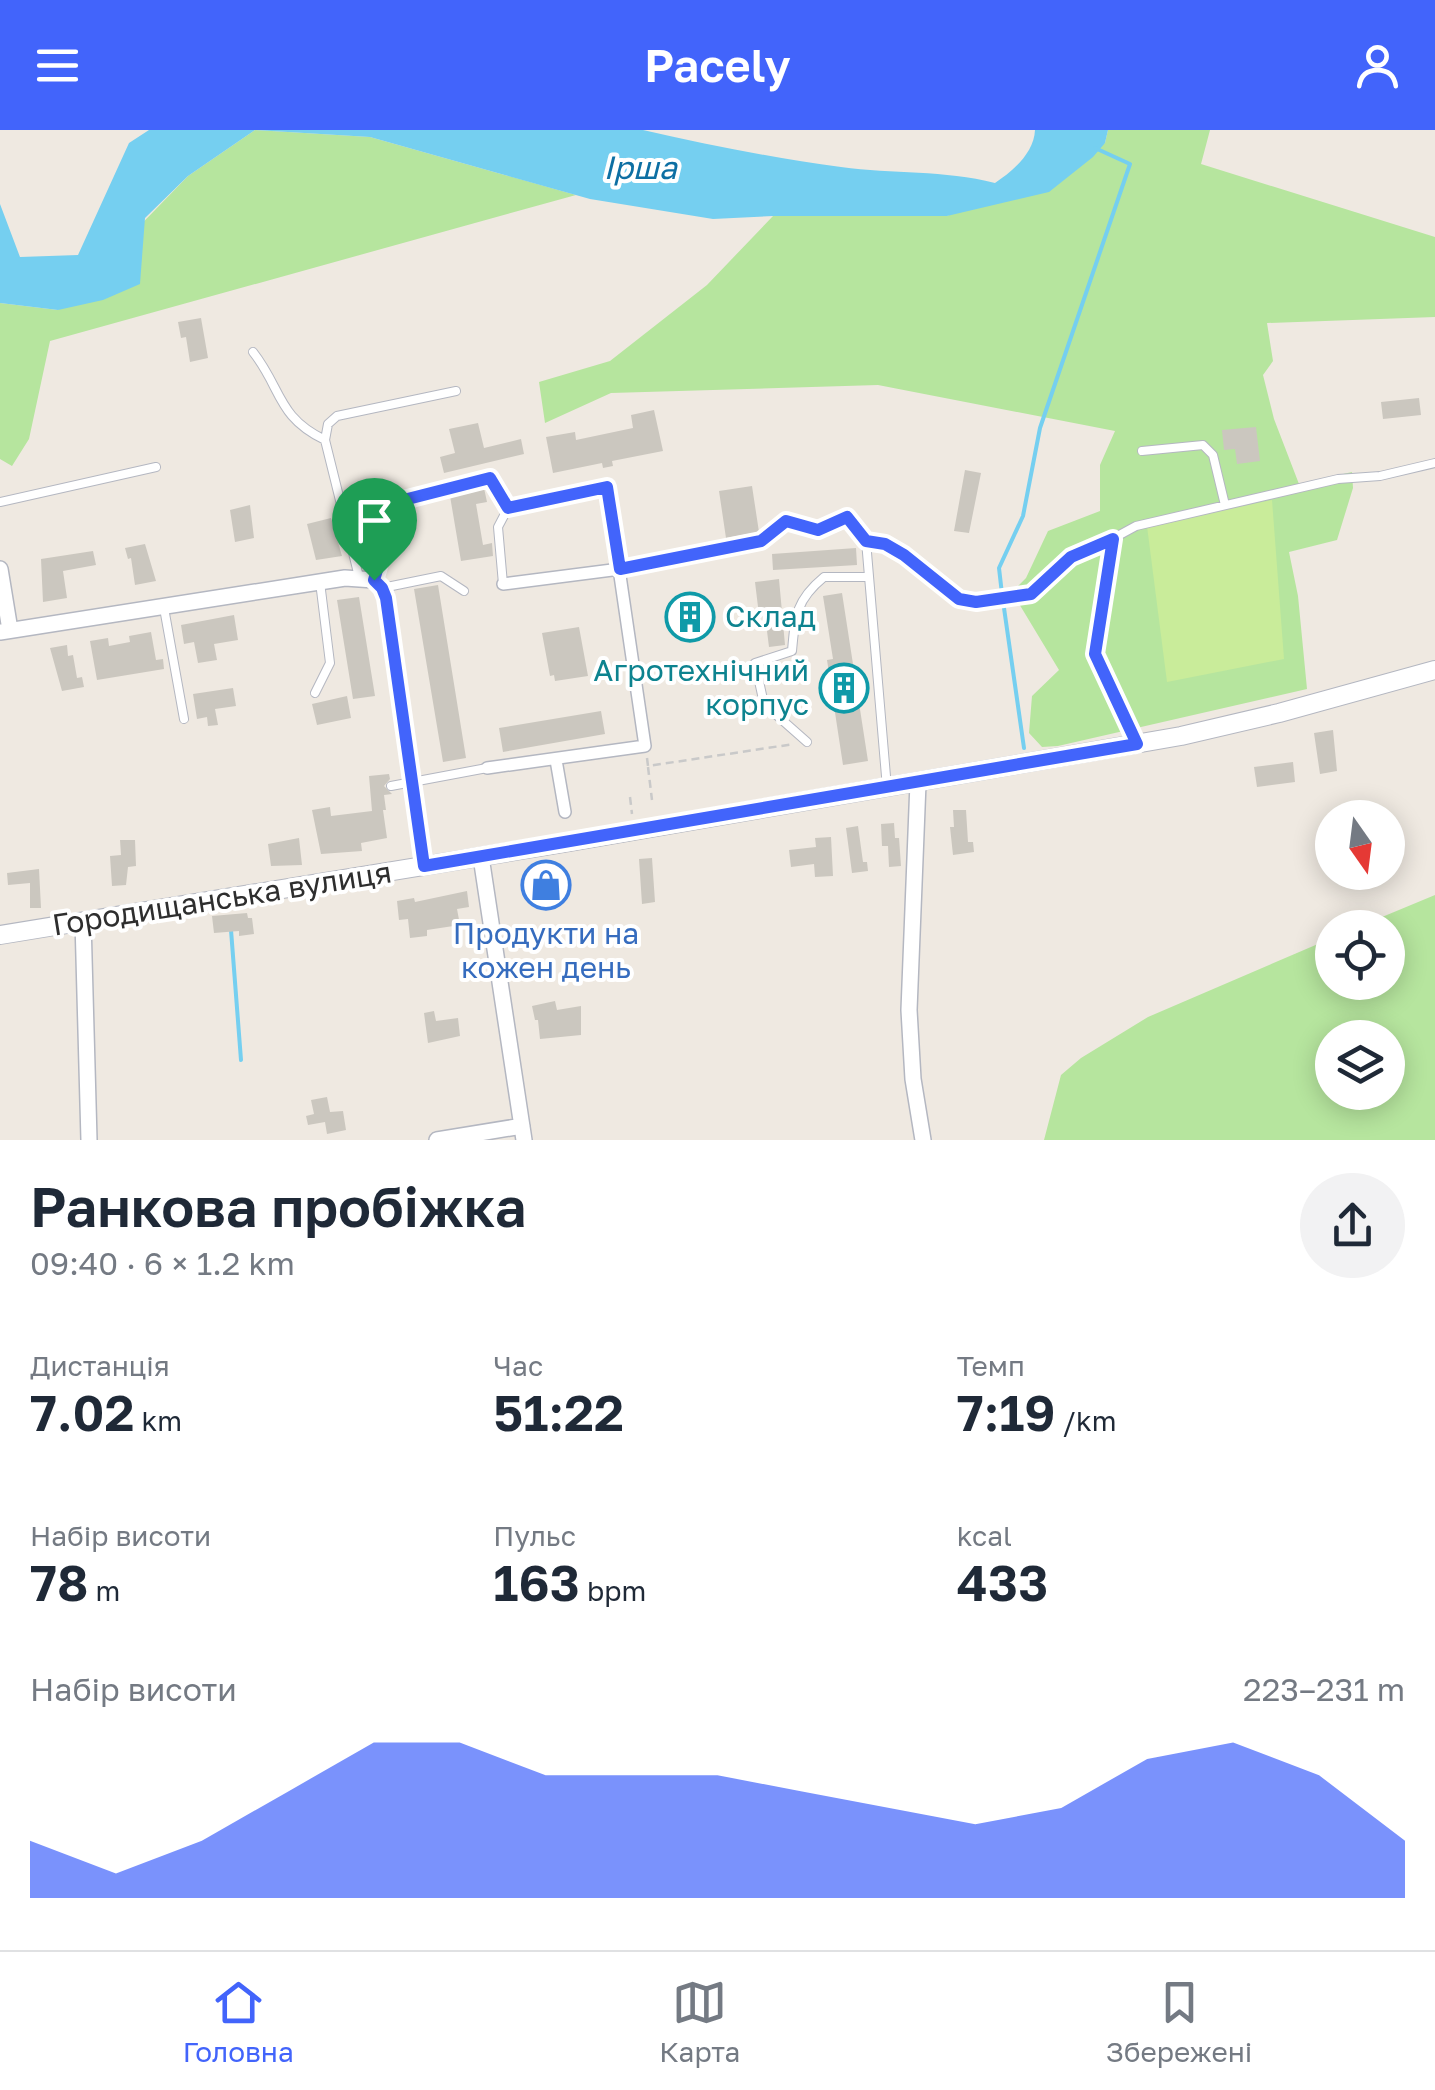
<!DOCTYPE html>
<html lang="uk">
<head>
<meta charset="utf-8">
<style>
  body { margin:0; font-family:"Golos Text",sans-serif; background:#f2f2f3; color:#1f2937; height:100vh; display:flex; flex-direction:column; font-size:38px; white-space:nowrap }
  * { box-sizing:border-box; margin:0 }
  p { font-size:32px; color:#747a83 }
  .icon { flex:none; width:55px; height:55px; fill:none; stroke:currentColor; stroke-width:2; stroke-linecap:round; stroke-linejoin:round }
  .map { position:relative; height:1010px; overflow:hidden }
  .side { display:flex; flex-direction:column; background:#fff; flex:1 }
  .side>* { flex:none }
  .needle { width:65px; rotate:166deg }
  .fabs { position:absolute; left:1315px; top:670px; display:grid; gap:20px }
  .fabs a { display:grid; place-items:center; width:90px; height:90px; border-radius:50%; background:#fff; box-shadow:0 5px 25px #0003; font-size:50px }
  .pin { position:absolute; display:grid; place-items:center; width:85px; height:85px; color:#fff; margin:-102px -42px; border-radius:50% 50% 50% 0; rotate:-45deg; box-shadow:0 0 10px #0007 }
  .pin .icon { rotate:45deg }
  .round { display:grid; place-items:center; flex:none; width:105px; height:105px; border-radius:52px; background:#f2f2f3 }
  .overview { display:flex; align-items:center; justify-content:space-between; height:170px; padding:0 30px }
  h1 { font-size:55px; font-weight:600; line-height:75px }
  .stats { display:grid; grid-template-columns:repeat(3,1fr); gap:15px; height:170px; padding:10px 30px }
  .stats div { display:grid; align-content:center }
  .stats b { font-size:50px; font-weight:600 }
  .stats small { font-size:28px; font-weight:400 }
  .stats p { font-size:28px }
  .chart { height:280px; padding:20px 30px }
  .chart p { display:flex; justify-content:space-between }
  .chart svg { width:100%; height:180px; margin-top:10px; fill:#4264fb; opacity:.7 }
  header { display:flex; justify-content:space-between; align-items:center; height:130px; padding:0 30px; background:#4264fb; color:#fff; font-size:45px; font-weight:600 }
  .tab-bar { display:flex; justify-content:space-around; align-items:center; height:140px; border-top:2px solid #e0e1e3; background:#fff; font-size:28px; color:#747a83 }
  .tab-bar a { display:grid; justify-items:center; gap:5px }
  .tab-bar .current { color:#4264fb }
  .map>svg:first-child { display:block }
  .green { fill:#b6e59e; fill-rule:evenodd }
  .pitch { fill:#c9ec9a }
  .water { fill:#75cff0 }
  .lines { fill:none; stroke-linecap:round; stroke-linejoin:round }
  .stream { stroke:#75cff0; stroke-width:4 }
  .building { fill:#cbc7bf }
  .service-casing { stroke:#b4b7c1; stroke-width:10 }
  .pedestrian-casing { stroke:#b4b7c1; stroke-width:14 }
  .minor-casing { stroke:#b4b7c1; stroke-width:18 }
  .tertiary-casing { stroke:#b4b7c1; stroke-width:20 }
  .path { stroke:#c9c9c9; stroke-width:2.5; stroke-dasharray:8 5; stroke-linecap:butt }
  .service { stroke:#fff; stroke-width:8 }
  .pedestrian { stroke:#fff; stroke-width:11 }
  .minor { stroke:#fff; stroke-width:15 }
  .tertiary { stroke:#fff; stroke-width:18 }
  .route-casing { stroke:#fff; stroke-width:20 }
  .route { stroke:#4264fb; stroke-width:12 }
  .labels { text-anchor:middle; stroke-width:8; stroke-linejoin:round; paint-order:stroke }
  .culture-label { font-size:30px; fill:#0d838f; stroke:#fff; text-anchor:start }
  .street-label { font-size:30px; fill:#2e2e2e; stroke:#fff }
  .shop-label { font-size:30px; fill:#366cbe; stroke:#fff }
  .water-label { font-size:32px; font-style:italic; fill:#0d6fa3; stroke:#fff }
</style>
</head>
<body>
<header><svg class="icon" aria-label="menu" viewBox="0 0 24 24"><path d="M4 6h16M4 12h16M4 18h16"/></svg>Pacely<svg class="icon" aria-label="person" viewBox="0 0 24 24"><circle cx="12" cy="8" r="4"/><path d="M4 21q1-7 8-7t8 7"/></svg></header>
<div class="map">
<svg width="1435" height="1010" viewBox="0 0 1435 1010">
  <rect width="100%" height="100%" fill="#efe9e1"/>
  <path class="green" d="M255 0 370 7 576 65 50 211 29 309 12 336 0 329V173L58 180 188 46Z
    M1108 0H1210L1201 34 1435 107V187L1267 193 1273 231 1263 245 1274 289 1299 354 1352 342 1353 358 1337 410 1289 422 1298 466 1307 559 1058 616 1042 617 1029 603 1032 566 1059 540 1012 462 1026 448 1048 401 1100 381V335L1115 301 878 255 611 263 545 293 539 252 610 231 707 155 773 86H947L1105 13Z
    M1435 765V1010H1044L1061 945 1081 928 1148 887 1332 808V852H1388V798L1358 797ZM1332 908H1388V962H1332Z"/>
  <path class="pitch" d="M1272 370 1284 529 1167 552 1147 396Z"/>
  <path class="water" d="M149 0H643C708 15 774 28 841 37 893 44 944 40 995 53 1013 41 1034 23 1035 0H1108L1105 13 1093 27 1049 62 947 86H773L713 89 590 69 370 7 255 0 188 46 145 88 140 154 103 170 58 180 0 173V74L20 127 78 125 129 13Z"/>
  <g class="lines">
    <path class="stream" d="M1002 464 999 438 1023 386 1040 298 1130 34 1095 18
      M1004 478 1024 618
      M231 800 241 930"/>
  </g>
  <path class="building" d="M201 188 208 228 190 232 186 207 181 208 178 192Z
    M1419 268 1421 285 1383 289 1381 272Z
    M654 280 663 321 612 331 613 336 603 338 602 333 553 343 546 307 575 302 576 310 633 298 631 285Z
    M478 293 484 318 521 309 524 324 444 343 440 327 455 323 449 299Z
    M1256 297 1260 331 1237 334 1235 319 1224 320 1222 300Z
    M965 340 981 343 969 403 954 401Z
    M752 356 759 402 726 408 719 361Z
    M484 358 487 372 476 374 483 415 492 413 493 426 461 431 450 366Z
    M250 375 254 408 235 412 230 380Z
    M331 388 342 426 316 430 307 394Z
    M145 414 156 451 135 455 131 428 128 429 125 418Z
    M856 418 857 435 773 440 772 424Z
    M93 421 96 435 63 441 67 468 43 472 41 429Z
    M779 449 785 515 769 517 765 485H759L755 452Z
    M438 455 466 628 443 632 414 459Z
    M842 463 868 631 843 635 827 530 833 529 823 466Z
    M359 467 375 566 353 569 337 470Z
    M234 485 238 510 214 514 217 530 198 533 194 512 184 514 181 495Z
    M579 497 588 546 555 551 554 545 550 546 542 503Z
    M151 502 156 530 163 529 164 539 97 550 90 511 108 508 109 516 130 512 129 506Z
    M67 515 68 526 73 525 77 548 82 547 84 557 62 561 50 518Z
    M233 558 236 576 215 579 218 595 208 596 207 587 197 589 193 564Z
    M347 566 351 588 317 595 312 574Z
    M601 581 605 604 503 622 499 598Z
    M1333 600 1337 641 1320 644 1314 603Z
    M1293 632 1295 652 1257 657 1254 637Z
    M389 644 390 649 384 656 392 664 384 665 386 680H383L387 708 361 713 362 721 321 724 312 680 330 677 331 686 372 681 369 646Z
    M953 680H966L968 712H973L974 722 953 725 950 697H954Z
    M894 693 895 708H899L901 736 889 737 888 716H882L881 694Z
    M858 696 863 732H867L868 741 852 743 846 698Z
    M831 707 833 746 815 747 814 734 791 737 789 720 816 717 815 708Z
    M299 708 302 735 271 736 268 714Z
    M120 710H135L136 736 128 737 126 755 112 756 110 726 121 725Z
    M652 728 655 772 642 774 639 729Z
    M39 739 41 778H30V753L8 755 7 743Z
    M467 761 469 777 457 779 460 795 427 800V806L410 808 408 789 399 790 397 771 414 768 415 772Z
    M247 783 248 788H252L254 804 239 806V801L214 803 212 786Z
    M555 871 557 880 581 876V905L540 909 538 890H535L532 876Z
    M434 881 436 891 458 888 460 906 428 913 424 883Z
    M327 967 330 982 343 981 346 1000 327 1004 325 992 308 995 306 986 314 984 311 970Z"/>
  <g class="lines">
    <g class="service-casing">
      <path id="service" d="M253 222C282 259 277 287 325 310L359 447
        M325 310 328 294 337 286 456 261
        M1142 321 1203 315 1213 325 1225 375
        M0 372 156 337
        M1113 409 1095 524 1137 614
        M761 411 786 391 818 400 847 387 866 411
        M374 449C385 418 379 405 384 375L489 348 508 378
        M503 454 498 397 508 378 607 357
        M382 458 441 446 464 461
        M164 478 184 589
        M315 563 330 533 320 452
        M807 612 764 574 755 533 792 521C795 486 796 470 824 447H869
        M391 656 487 638
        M887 658 866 411 885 413 904 425 959 469 995 471 1031 464 1071 427 1090 421 1136 396 1338 349 1380 346 1435 333"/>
    </g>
    <g class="pedestrian-casing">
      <path id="pedestrian" d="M503 454 620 439 761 411
        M556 630 565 682
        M487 638 645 616 607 357"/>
    </g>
    <g class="minor-casing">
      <path id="minor" d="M0 439 10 500
        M0 502 345 448 374 450 385 462 388 480 424 736
        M918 653 909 880 913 949 923 1010
        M481 727 524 1010
        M83 791 89 1010
        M437 1010 522 996"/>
    </g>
    <g class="tertiary-casing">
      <path id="tertiary" d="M0 805 570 712 1181 606 1279 583 1435 540"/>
    </g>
    <path class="path" d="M647 628 648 636 794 614
      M648 637 652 670
      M630 667 632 684"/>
    <use href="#service" class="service"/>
    <use href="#pedestrian" class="pedestrian"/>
    <use href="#minor" class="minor"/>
    <use href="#tertiary" class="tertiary"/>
  </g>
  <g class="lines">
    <g class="route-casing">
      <path id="route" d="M490 348 508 378 607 357 620 439 761 411 786 391 818 400 847 387 866 411 885 414 904 425 959 469 976 472 1031 464 1071 427 1113 409 1095 524 1137 614 424 736 386 468 382 458 374 450C385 419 379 405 384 375Z"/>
    </g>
    <use href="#route" class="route"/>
  </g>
  <defs>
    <g id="building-ring" transform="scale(2.5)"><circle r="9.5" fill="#fff" stroke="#0f9aa8" stroke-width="1.5"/><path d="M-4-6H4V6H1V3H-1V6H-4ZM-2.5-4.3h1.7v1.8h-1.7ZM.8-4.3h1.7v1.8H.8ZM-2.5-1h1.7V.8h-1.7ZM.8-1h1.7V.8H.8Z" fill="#0f9aa8"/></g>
    <g id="shop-ring" transform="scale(2.5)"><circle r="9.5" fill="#fff" stroke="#3f7fe0" stroke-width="1.5"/><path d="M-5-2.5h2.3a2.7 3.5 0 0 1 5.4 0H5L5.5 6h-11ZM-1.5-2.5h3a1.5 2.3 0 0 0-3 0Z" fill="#3f7fe0"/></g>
  </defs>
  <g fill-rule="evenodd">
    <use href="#building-ring" x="690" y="487"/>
    <use href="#building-ring" x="844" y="558"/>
    <use href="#shop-ring" x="546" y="755"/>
  </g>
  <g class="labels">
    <g class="culture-label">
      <text x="725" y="497">Склад</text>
      <text x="809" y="551" text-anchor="end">Агротехнічний<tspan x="809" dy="34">корпус</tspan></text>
    </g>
    <g class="street-label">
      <text transform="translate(222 769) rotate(-9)" y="10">Городищанська вулиця</text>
    </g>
    <g class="shop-label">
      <text x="546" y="814">Продукти на<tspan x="546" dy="34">кожен день</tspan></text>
    </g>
    <g class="water-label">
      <text x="640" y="49">Ірша</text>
    </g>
  </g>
</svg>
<div class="fabs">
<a><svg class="needle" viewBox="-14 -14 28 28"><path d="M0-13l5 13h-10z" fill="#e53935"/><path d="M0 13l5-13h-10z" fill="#747a83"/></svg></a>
<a><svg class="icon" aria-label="locate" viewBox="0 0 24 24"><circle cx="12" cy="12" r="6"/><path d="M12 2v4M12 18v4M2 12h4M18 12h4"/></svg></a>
<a><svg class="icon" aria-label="layers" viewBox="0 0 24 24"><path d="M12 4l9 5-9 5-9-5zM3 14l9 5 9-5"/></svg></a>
</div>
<div class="pin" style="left:374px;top:450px;background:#1e9e55"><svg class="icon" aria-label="arrive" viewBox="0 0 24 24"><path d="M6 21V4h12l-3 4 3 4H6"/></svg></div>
</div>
<section class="side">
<div class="overview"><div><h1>Ранкова пробіжка</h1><p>09:40 · 6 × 1.2 km</p></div><a class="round"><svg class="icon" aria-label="share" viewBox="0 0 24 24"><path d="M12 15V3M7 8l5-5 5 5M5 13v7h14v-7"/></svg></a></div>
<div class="stats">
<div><p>Дистанція</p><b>7.02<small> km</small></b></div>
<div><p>Час</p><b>51:22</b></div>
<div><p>Темп</p><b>7:19<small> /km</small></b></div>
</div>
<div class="stats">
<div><p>Набір висоти</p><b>78<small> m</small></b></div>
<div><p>Пульс</p><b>163<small> bpm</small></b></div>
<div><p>kcal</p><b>433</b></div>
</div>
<div class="chart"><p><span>Набір висоти</span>223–231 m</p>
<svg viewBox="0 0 160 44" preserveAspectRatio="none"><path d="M0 44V30L10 38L20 30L30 18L40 6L50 6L60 14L70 14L80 14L90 18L100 22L110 26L120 22L130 10L140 6L150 14L160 30V44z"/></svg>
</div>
</section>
<nav class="tab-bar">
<a class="current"><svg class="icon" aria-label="home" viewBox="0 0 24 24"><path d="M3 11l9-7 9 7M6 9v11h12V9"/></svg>Головна</a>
<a><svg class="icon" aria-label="map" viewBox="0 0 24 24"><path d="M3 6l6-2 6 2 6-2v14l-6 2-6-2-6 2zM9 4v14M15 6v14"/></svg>Карта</a>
<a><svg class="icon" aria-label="saved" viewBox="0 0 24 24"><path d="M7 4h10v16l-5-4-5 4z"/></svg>Збережені</a>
</nav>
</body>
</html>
